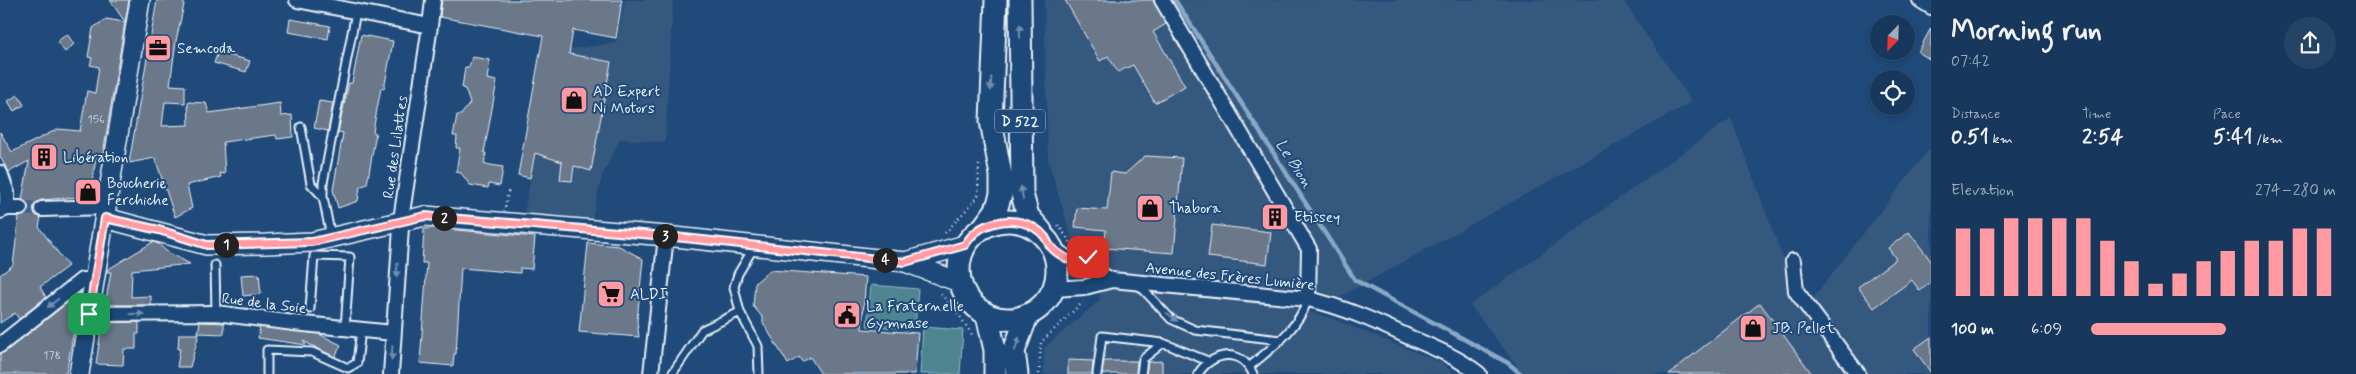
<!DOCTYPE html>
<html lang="en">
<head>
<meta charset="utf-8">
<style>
  body { margin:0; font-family:Mynerve,sans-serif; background:#244365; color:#f1f3f6; height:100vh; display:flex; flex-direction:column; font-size:19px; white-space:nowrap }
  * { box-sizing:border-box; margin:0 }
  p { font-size:16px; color:#9eacbb }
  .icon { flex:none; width:28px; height:28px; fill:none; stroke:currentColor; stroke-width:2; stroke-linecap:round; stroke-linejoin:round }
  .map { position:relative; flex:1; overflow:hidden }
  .panel { display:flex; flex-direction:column; background:#17385c; width:425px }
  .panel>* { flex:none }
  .needle { width:32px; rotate:203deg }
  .fabs { position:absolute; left:1870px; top:15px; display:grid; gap:10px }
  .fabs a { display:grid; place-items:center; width:45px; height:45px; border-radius:50%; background:#17385c; box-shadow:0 2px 8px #0003,0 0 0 1px #365272; font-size:25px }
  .pin { position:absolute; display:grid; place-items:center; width:42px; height:42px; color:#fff; margin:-21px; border-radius:10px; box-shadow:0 2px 8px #0006 }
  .km { position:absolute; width:25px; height:25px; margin:-12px; border-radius:50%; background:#222; color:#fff; font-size:14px; line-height:25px; text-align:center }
  .round { display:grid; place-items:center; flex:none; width:52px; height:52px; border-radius:26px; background:#244365 }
  .headline { display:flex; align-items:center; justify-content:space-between; height:85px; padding:0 20px }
  h1 { font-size:28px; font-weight:700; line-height:38px }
  .metrics { display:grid; grid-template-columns:repeat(3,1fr); gap:8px; height:85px; padding:5px 20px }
  .metrics div { display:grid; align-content:center }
  .metrics b { font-size:21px; font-weight:700 }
  .metrics small { font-size:14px; font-weight:400 }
  .metrics p { font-size:14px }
  .chart { height:140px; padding:10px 20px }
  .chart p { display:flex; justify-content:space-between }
  .chart svg { width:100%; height:90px; margin-top:5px; stroke:#ff9aa2; stroke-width:6 }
  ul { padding:0 20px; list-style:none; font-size:16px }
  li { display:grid; grid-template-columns:80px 60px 1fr; align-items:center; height:38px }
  li i { height:12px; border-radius:6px; background:#ff9aa2 }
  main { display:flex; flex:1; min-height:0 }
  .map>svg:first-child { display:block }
  .built { fill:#36587f }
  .green { fill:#4f8491; stroke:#9cbac4 }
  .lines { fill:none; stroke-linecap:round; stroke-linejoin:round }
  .stream { stroke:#89a8c6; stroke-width:4.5 }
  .building { fill:#6b788a; stroke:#e8f1f8 }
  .street-tunnel { stroke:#3d638d; stroke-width:14; stroke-dasharray:14 7; stroke-linecap:butt }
  .lane-casing { stroke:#e8f1f8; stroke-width:11 }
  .street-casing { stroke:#e8f1f8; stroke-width:18 }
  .secondary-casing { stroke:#e8f1f8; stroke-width:22 }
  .primary-casing { stroke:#e8f1f8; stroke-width:25 }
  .path { stroke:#e8f1f8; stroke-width:2.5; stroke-dasharray:1 4; stroke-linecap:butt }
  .lane { stroke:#1f4a7a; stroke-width:7 }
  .street { stroke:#1f4a7a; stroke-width:14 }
  .secondary { stroke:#1f4a7a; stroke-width:19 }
  .primary { stroke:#1f4a7a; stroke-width:21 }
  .oneway { fill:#6f8dac }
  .route-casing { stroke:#fff; stroke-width:10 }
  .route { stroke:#ff9aa2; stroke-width:6 }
  .labels { text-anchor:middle; stroke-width:4; stroke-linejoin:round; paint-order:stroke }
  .number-label { font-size:12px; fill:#c9d3dc }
  .shield { fill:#1f4a7a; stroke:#acbfd2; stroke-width:1 }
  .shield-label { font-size:14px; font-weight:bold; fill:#e8f1f8 }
  .poi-label { font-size:15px; fill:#e8f1f8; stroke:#1f4a7a; text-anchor:start }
  .street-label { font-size:15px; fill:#e8f1f8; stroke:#1f4a7a }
  .water-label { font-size:16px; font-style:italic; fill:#d0dfec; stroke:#1f4a7a }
</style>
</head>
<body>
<main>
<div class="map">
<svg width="1931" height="374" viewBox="0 0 1931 374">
  <rect width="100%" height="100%" fill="#1f4a7a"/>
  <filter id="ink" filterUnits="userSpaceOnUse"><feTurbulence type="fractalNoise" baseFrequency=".02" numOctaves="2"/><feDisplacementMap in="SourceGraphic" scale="10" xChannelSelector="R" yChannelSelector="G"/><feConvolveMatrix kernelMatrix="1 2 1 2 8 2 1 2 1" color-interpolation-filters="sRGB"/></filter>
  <g filter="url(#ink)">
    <path class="built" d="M625 0H673L665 142 620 139 602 176 592 220 524 214 554 51 616 43Z
      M1044 0H1623L1692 102 1340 297 1205 279 1277 303 1328 317 1440 362 1455 374H1044V348L1100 300 1096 263 1072 240 1048 160Z
      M1731 118 1788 272 1810 302 1931 147V374H1523L1470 305Z"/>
    <path class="green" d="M871 285 918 289 915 329 867 326Z
      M923 327 963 330 960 374H920Z"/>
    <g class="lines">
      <path class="stream" d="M1175 0 1355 280 1508 363 1521 374"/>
    </g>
    <path class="building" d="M110 0H129L125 22Z
      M157 0H185L176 41 170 85 185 86V103L165 102 162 126 189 125 188 102 206 103 209 113 280 103 281 116 292 115 293 137 277 139 276 135 223 142 225 174 220 173 221 177 187 185 192 208 175 217 155 158 129 163Z
      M442 0H622L616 38 573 30 569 54 611 62 591 171 574 166 572 181 560 180 562 162 535 153 530 178 518 175 543 36 440 17Z
      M1065 0H1153L1166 24 1153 32 1185 86 1155 103 1133 65 1118 72 1108 56 1100 61Z
      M106 19 125 22 102 160 96 158 90 196 41 200 35 204 33 209 35 214 41 217 39 227 68 266 40 287 46 297 19 319 15 313 0 323V275L13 265 19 217 25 215 29 208 27 203 22 200 29 161 9 172 0 157V132L12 152 58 129 80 131 87 91 95 93 99 67 90 65 92 58 88 57 93 28Z
      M290 19 330 26 328 39 288 32Z
      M1931 28V60L1918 52Z
      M67 34 74 44 65 52 57 42Z
      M361 35 393 41 384 89 381 88 375 120 373 132 376 133 367 184 360 187 358 201 338 208 333 190 343 133 338 132 349 83H352Z
      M218 52 250 61 246 72 214 63Z
      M472 57 490 60 487 79 497 81 484 153H486L484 164 503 167 500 186 489 184 488 188 470 185 461 173 456 172 460 148H456L457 136H453L457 115H461L470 103 465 89 462 88 465 67H469Z
      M18 95 24 105 14 111 8 101Z
      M319 101 333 103 328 131 314 128Z
      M1145 156 1182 158 1174 253 1104 248 1106 230 1075 227 1077 208 1107 210 1111 172 1125 174Z
      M1212 225 1271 232 1267 264 1208 257Z
      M434 228 535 237 532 269 520 268V273L461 268 456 354H454L453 366 420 363 427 263H422L424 229Z
      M1909 232 1931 261V282L1920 291 1912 280 1874 308 1858 287 1896 259 1888 248Z
      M153 242 159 244 166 251 190 264 132 270 131 297 151 296V305H105L111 272H107V270Z
      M588 243 619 246 643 259 637 321 639 337 579 332Z
      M770 270 866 277 862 329 918 333 915 374H821L810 357 802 362 799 357 788 364 763 323V318L753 306 755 283Z
      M259 274 261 294 243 296 241 275Z
      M81 292 66 374H0V354L5 352Z
      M1760 303 1812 374H1669L1694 354Z
      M139 322V334H136V349H124L123 365 96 364 102 323Z
      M200 322 224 323V334L198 333Z
      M260 327 319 334 341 345 335 357 303 341 306 345 258 338Z
      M179 334H199L190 367H177L180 349H178Z
      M1931 337V373L1914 349Z
      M1068 360 1093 361 1092 374H1068Z
      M1104 361H1137L1136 374H1102Z
      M1162 361V374H1146L1148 362Z"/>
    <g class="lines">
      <path class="street-tunnel" d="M20 208 42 209"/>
      <g class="lane-casing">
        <path id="lane" d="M301 127 311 184 323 197 331 237
          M323 197V183L356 12
          M754 247 738 274 734 287 740 312 758 346 759 374
          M215 265 216 313
          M1139 285 1171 319 1195 330 1281 340
          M310 309 314 256 350 257 345 328
          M1249 367C1273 347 1298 329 1308 299
          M267 374V350L312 352 348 368 357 363 361 330
          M672 374 702 330 740 312
          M1097 374 1102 336 1163 343
          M1141 374 1143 359 1163 343 1208 361
          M1198 374C1212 352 1241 347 1253 374"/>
      </g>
      <g class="street-casing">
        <path id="street" d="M297 0 430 26 433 0
          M1162 0 1309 249 1308 299
          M1920 0 1931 7
          M0 173 7 193V208
          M42 209 107 207
          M0 211 7 208H20
          M1051 247 1070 260 1112 280 1308 299C1344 307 1377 322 1411 338 1435 348 1459 358 1479 374
          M1793 261 1796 291 1858 374
          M1054 289 1085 287 1112 280
          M89 314 216 313 294 323 393 333
          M0 345 82 280H94
          M391 374 402 213 430 26
          M651 374 666 236"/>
      </g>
      <g class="secondary-casing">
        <path id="secondary" d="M105 218 207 245 266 244 312 242 425 216 666 236 905 262 959 282
          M905 262 965 245
          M79 374 140 0"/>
      </g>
      <g class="primary-casing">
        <path id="primary" d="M1020 0 1022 194 1028 216 1041 231
          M959 270a49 49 0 1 1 98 0a49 49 0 1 1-98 0Z
          M985 225 996 210 1001 195V175L991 121 996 0
          M987 315 995 350V374
          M1017 374 1014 351 1027 316"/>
      </g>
      <path class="path" d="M505 207 509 188
        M1058 225 1071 243
        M945 233 978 197 979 161
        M941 294 959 315 973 336
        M1039 374 1041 342 1083 302"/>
      <use href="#lane" class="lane"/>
      <use href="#street" class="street"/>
      <use href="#secondary" class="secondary"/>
      <use href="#primary" class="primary"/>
    </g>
    <defs><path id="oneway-solid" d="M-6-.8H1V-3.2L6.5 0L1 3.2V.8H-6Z" transform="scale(1.25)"/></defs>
    <g class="oneway">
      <use href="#oneway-solid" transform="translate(1020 31) rotate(-90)"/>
      <use href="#oneway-solid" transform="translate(991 84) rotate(92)"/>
      <use href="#oneway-solid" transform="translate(1022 193) rotate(-100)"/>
      <use href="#oneway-solid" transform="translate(397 270) rotate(94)"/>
      <use href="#oneway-solid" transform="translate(53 303) rotate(142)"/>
      <use href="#oneway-solid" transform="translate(137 314)"/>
      <use href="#oneway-solid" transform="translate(1172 317) rotate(37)"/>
      <use href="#oneway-solid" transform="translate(1017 344) rotate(-72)"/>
      <use href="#oneway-solid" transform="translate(392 353) rotate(93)"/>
    </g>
  </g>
  <g class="lines" filter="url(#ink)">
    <g class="route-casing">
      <path id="route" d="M89 314 105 218 159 230 207 245 312 242 425 216 666 236 905 262 965 245C972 233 981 226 995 223 1012 218 1033 222 1045 237 1047 240 1048 244 1051 247 1059 256 1073 262 1084 266L1088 257"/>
    </g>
    <use href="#route" class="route"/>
  </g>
  <defs>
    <g id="office-square" transform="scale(1.4375)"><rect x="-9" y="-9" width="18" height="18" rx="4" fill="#ff9aa2" stroke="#1f4a7a"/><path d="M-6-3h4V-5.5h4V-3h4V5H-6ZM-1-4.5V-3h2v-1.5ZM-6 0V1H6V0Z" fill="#111"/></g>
    <g id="shop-square" transform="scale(1.4375)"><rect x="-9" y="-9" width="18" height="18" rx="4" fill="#ff9aa2" stroke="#1f4a7a"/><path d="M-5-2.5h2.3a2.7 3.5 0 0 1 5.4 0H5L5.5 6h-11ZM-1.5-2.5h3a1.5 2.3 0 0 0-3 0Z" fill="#111"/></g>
    <g id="building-square" transform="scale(1.4375)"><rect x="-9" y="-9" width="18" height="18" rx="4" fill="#ff9aa2" stroke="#1f4a7a"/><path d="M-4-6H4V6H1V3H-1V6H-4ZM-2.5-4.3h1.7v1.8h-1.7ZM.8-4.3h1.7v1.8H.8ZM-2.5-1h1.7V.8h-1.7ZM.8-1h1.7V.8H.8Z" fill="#111"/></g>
    <g id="supermarket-square" transform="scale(1.4375)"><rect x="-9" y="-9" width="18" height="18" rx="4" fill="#ff9aa2" stroke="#1f4a7a"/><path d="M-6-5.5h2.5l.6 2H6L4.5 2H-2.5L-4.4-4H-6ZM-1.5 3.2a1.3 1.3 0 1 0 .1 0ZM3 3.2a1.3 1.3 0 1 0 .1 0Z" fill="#111"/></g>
    <g id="civic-square" transform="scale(1.4375)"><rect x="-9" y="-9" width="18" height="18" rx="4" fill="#ff9aa2" stroke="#1f4a7a"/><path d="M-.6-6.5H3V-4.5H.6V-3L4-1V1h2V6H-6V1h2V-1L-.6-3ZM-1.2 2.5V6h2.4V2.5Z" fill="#111"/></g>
  </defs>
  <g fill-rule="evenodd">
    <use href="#office-square" x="158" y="48"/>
    <use href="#shop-square" x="574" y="100"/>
    <use href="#building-square" x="44" y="157"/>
    <use href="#shop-square" x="88" y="192"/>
    <use href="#shop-square" x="1150" y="208"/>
    <use href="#building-square" x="1275" y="217"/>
    <use href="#supermarket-square" x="611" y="294"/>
    <use href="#civic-square" x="847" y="315"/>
    <use href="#shop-square" x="1753" y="328"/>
  </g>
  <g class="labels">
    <g class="number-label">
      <text x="96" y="123">156</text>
      <text x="52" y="359">178</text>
    </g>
    <rect class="shield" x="995" y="109.5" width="50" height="23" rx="4"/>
    <g class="shield-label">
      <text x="1020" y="126">D 522</text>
    </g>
    <g class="poi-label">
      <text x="177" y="53">Semcoda</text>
      <text x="593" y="96">AD Expert<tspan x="593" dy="17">Ni Motors</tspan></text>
      <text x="63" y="162">Libération</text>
      <text x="107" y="188">Boucherie<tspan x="107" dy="17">Ferchiche</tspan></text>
      <text x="1169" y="213">Thabora</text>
      <text x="1294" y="222">Etissey</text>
      <text x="630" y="299">ALDI</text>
      <text x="866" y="311">La Fraternelle<tspan x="866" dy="17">Gymnase</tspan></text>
      <text x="1772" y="333">JB. Pellet</text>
    </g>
    <g class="street-label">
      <text transform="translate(395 147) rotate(-82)" y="5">Rue des Lilattes</text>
      <text transform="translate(1230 276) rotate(6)" y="5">Avenue des Frères Lumière</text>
      <text transform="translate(264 303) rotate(7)" y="5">Rue de la Soie</text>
    </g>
    <g class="water-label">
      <text transform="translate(1295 163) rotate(57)" y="6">Le Bion</text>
    </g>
  </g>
</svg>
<div class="fabs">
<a><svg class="needle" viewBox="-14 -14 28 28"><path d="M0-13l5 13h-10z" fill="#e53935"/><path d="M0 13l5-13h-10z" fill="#9eacbb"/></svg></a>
<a><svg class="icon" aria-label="locate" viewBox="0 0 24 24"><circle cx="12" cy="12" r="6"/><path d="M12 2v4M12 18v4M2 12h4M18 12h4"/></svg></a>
</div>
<div class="pin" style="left:89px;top:314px;background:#1e9e55"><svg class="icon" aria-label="arrive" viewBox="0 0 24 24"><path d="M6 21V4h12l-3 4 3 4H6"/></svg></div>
<div class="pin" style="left:1088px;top:257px;background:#d93025"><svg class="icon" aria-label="check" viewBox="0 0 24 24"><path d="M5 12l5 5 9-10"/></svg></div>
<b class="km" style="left:226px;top:245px">1</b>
<b class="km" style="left:444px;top:218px">2</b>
<b class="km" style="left:665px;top:236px">3</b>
<b class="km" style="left:885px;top:260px">4</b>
</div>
<section class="panel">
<div class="headline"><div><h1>Morning run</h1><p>07:42</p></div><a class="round"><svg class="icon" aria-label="share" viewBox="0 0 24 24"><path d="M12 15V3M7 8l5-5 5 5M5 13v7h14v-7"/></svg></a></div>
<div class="metrics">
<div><p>Distance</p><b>0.51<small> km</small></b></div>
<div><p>Time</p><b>2:54</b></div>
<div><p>Pace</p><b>5:41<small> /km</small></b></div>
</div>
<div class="chart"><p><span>Elevation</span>274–280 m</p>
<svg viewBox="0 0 160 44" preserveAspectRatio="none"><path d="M5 44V11M15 44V11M25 44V6M35 44V6M45 44V6M55 44V6M65 44V17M75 44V27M85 44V38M95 44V33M105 44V27M115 44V22M125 44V17M135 44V17M145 44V11M155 44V11"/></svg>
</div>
<ul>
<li><b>100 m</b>6:09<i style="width:55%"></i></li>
</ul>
</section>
</main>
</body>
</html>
